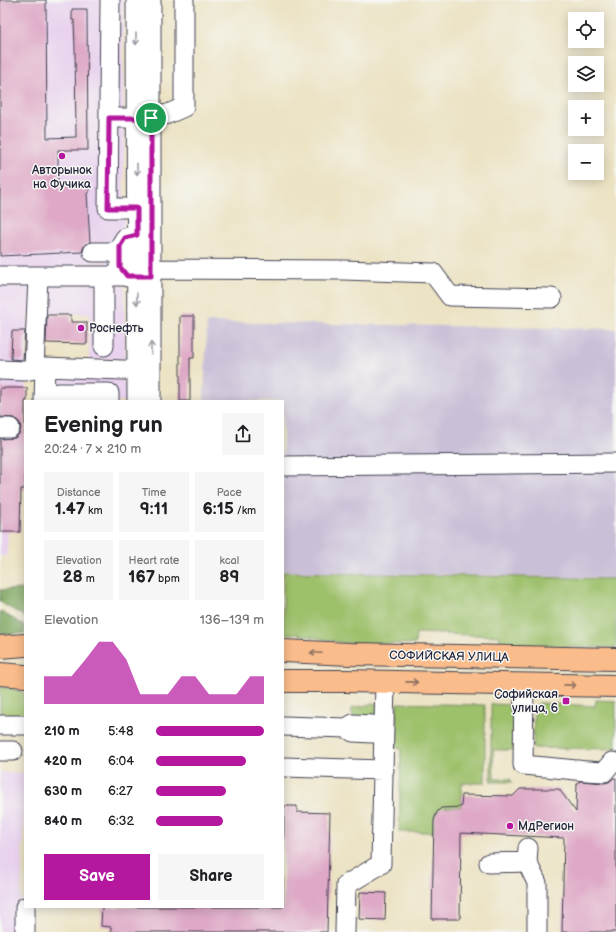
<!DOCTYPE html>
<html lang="en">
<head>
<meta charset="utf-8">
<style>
  body { margin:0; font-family:"Balsamiq Sans",sans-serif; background:#f6f6f6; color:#202124; height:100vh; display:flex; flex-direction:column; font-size:15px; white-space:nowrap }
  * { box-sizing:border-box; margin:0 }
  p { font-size:13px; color:#757577 }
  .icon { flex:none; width:22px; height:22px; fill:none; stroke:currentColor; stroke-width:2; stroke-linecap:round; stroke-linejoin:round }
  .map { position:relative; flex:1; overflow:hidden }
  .details { position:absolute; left:24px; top:400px; width:260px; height:508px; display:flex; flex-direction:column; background:#fff; border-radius:0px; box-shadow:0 2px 10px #0003 }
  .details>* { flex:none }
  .tools { position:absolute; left:568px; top:12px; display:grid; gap:8px }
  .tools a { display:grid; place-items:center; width:36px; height:36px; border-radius:0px; background:#fff; box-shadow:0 2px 10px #0003; font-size:20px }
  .pin { position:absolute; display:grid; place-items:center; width:34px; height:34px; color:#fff; margin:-17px; border:2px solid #fff; border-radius:50%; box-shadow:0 1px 4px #0007 }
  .round { display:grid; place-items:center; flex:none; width:42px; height:42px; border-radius:0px; background:#f6f6f6 }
  .head { display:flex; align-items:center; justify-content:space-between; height:68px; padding:0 20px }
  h1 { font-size:22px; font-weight:800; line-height:30px }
  .metrics { display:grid; grid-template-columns:repeat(3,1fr); gap:6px; height:68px; padding:4px 20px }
  .metrics div { display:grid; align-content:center; border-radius:0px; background:#f6f6f6; text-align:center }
  .metrics b { font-size:17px; font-weight:800 }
  .metrics small { font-size:11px; font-weight:400 }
  .metrics p { font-size:11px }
  .chart { height:112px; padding:8px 20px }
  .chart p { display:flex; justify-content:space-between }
  .chart svg { width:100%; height:72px; margin-top:4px; fill:#b5179e; opacity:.7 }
  .action { display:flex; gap:8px; margin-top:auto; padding:8px 20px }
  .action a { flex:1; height:46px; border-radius:0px; background:#b5179e; color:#fff; font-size:16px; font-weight:800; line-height:46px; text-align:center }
  .action a+a { background:#f6f6f6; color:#202124 }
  ul { padding:0 20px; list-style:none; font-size:13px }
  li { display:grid; grid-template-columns:64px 48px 1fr; align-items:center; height:30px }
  li i { height:10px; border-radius:5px; background:#b5179e }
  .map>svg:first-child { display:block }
  .built { fill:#e8d2ee }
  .industrial { fill:#c9bfd7 }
  .green { fill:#9dc06a; stroke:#607152 }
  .forest { fill:#7ea65e; stroke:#50644c }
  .building { fill:#dea8c6 }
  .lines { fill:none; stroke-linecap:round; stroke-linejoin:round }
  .minor-casing { stroke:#403f50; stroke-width:21 }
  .major-casing { stroke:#403f50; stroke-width:24 }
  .minor { stroke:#fff; stroke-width:19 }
  .major { stroke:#f9bc8a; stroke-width:22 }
  .oneway { stroke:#9c9ca7 }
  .oneway2 { stroke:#8e6f62 }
  .route-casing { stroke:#fff; stroke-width:8 }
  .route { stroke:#b5179e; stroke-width:5 }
  .poi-dot { fill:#b5179e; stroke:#f6f6f2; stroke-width:1.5 }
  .labels { text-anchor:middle; stroke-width:3; stroke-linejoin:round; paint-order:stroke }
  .poi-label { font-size:12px; fill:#22223b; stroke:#f6f6f2; text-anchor:start }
  .street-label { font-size:12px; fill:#22223b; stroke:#f6f6f2 }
</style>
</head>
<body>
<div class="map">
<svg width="616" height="932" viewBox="0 0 616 932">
  <rect width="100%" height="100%" fill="#f6f6f2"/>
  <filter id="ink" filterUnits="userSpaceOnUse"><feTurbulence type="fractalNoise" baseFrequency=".025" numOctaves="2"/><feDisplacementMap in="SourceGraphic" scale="8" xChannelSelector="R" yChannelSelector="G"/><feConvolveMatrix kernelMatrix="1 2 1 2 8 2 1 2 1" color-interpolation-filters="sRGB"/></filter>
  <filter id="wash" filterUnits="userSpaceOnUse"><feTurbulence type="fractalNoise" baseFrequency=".012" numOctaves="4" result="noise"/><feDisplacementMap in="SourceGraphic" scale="16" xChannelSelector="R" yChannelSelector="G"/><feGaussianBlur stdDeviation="0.9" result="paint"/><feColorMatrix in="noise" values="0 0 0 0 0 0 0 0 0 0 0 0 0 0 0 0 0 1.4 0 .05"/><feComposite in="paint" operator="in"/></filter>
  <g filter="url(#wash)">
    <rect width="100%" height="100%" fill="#ece3c4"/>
    <path class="built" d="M0 0H123L125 359 89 360V314L28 313 25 371 27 388V401H25V489L9 488 7 556H0Z
      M50 376 120 378 126 386V401H50Z
      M0 772 25 773 20 932H0Z"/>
    <path class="industrial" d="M207 322 616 329V578L283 571V401H204Z"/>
    <path class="green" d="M283 572 616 579V648L500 646V636L416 633 415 644 343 643 296 634H283Z
      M0 687 9 688 25 693V715L0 714Z
      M596 700 616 701V749L533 748 534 710 536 705 539 703 595 706Z
      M377 703 376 719 353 718 351 708Z
      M397 703 485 705V783H462L461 807C437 807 435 808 434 832H399L401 749 396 748Z
      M491 704 513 705 516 714V750H493L494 779H510L512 782H491Z"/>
    <path class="forest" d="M25 589V617L0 602V590Z
      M0 611 25 626V633L0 635Z"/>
    <g id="blocks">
      <path class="building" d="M0 0H46L47 138 76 137 75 47 74 20H72V9H87L88 150H58V183L89 182V193H87L90 242 84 246 82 252 0 256Z
        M47 315H71V322H87V344L46 343Z
        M180 316H194V358H190V401H180Z
        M12 331H25L23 360 11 359Z
        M0 388H27V401H25V489H21L20 532H0V439L15 438 19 434 21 428 20 423 15 418 0 417Z
        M614 778H616V932H562L564 838 461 833 460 919H432L434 820 437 812 441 808 461 807 462 795 513 796 520 789H559L576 812 577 784 580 781 604 783 609 782Z
        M284 806H297V812L330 813 327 932H111V927L101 926 102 907H283Z
        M360 892 386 893 385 920 359 919Z"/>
    </g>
  </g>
  <g filter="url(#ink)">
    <use href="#blocks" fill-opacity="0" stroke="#403f50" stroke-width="1"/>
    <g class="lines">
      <g class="minor-casing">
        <path id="minor" d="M110 0 108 208H137
          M136 0 137 401
          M151 0V401
          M109 118H151L168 114 184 107V0
          M93 252H120
          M137 269 343 270 433 273 450 296 552 298
          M0 276H149
          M127 277 120 267V246L125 238 137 235
          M104 346V276
          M34 369 38 277
          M0 370 25 371 45 367 149 371
          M57 393H109V401
          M44 401 45 367
          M0 428H10
          M283 466 616 463
          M524 685 523 765C550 767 577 771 604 772L612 762 616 763
          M0 725H25
          M283 726 347 728
          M378 729 372 733 353 732 347 728 353 724 372 725 378 729H384
          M0 751H13
          M283 767 384 770
          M527 862 537 883V932
          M489 863 527 862 528 848
          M25 932V907
          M345 932 346 885 381 864 385 681"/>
      </g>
      <g class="major-casing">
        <path id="major" d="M0 647 25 645
          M283 651 350 654 616 659
          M0 674 25 676
          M283 681H345L616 686"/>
      </g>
      <use href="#minor" class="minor"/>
      <use href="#major" class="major"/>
    </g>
    <defs><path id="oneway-shaft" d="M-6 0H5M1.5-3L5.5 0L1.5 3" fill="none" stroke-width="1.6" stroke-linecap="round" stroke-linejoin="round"/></defs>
    <g class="oneway">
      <use href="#oneway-shaft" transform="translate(136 39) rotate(90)"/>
      <use href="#oneway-shaft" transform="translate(137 169) rotate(90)"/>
      <use href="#oneway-shaft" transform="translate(137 299) rotate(90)"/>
      <use href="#oneway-shaft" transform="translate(151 348) rotate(-90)"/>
    </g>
    <g class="oneway2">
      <use href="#oneway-shaft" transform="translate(316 653) rotate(-177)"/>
      <use href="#oneway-shaft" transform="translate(412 682) rotate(1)"/>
      <use href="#oneway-shaft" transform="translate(570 685) rotate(1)"/>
    </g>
  </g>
  <g class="lines" filter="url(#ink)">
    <g class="route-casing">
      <path id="route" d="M109 118H151V276H127L120 267V246L125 238 137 235V208H108Z"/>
    </g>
    <use href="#route" class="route"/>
  </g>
  <g class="poi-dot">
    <circle cx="62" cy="156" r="4"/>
    <circle cx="81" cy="328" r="4"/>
    <rect x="562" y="697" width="8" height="8" rx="2"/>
    <circle cx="510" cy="826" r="4"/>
  </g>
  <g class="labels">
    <g class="poi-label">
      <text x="62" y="174" text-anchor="middle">Авторынок<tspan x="62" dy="14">на Фучика</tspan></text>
      <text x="89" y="332">Роснефть</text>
      <text x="558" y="698" text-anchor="end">Софийская<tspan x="558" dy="14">улица, 6</tspan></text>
      <text x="518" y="830">МдРегион</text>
    </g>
    <g class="street-label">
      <text transform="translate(449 656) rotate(1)" y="4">СОФИЙСКАЯ УЛИЦА</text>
    </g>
  </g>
</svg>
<div class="tools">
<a><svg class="icon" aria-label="locate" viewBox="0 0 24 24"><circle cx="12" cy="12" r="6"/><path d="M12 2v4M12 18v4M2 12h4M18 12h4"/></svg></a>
<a><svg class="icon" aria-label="layers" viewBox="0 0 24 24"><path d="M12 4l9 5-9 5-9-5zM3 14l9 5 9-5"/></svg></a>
<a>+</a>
<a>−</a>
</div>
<div class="pin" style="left:151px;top:118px;background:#1e9e55"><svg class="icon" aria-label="arrive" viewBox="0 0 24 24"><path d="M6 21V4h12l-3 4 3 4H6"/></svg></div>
<section class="details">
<div class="head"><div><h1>Evening run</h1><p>20:24 · 7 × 210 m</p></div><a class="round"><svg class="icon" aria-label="share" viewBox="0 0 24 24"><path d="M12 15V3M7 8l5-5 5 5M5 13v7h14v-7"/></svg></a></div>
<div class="metrics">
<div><p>Distance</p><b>1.47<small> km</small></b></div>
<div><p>Time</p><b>9:11</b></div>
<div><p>Pace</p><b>6:15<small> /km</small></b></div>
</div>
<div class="metrics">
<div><p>Elevation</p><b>28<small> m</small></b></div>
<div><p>Heart rate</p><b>167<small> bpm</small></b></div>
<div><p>kcal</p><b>89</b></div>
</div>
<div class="chart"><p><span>Elevation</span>136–139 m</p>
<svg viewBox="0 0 160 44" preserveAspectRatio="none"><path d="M0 44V27L10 27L20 27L30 17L40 6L50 6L60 17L70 38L80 38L90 38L100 27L110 27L120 38L130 38L140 38L150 27L160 27V44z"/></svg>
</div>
<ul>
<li><b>210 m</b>5:48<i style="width:100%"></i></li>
<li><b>420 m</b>6:04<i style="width:83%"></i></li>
<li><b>630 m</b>6:27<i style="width:65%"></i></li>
<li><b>840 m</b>6:32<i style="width:62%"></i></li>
</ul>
<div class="action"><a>Save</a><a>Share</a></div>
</section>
</div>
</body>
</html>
